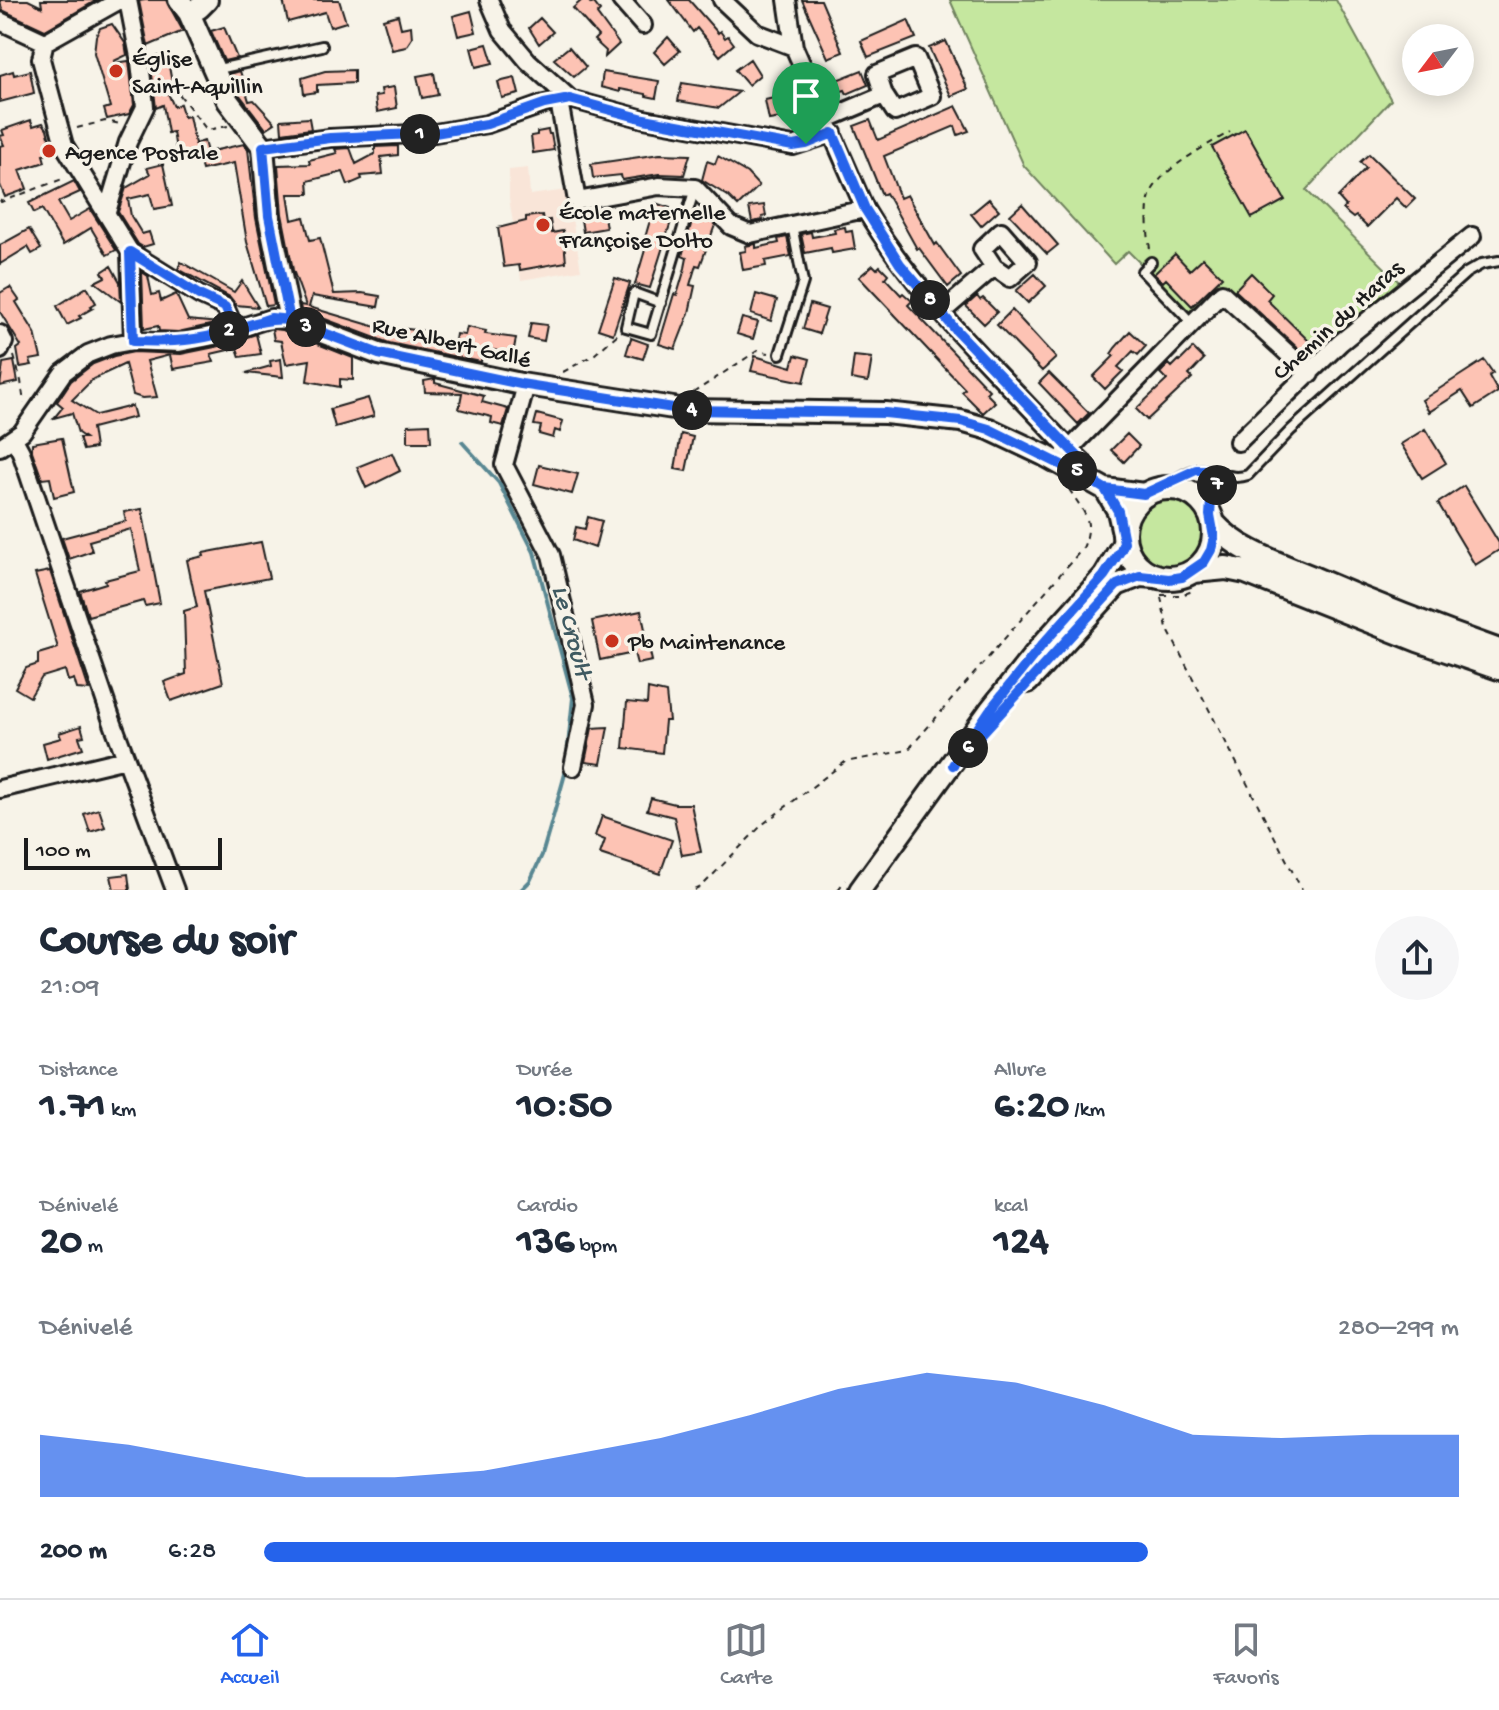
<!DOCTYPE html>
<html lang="fr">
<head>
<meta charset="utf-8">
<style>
  body { margin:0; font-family:"Gochi Hand",sans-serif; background:#f6f6f7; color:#1f2937; height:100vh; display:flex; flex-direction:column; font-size:30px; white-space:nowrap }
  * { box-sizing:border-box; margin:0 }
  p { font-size:26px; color:#747a83 }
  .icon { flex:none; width:44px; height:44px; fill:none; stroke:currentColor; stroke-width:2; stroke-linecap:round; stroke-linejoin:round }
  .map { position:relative; height:890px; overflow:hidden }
  .panel { display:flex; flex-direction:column; background:#fff; flex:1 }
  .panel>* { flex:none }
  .needle { width:52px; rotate:238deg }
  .buttons { position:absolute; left:1402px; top:24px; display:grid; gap:16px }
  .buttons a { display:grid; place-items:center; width:72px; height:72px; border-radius:50%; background:#fff; box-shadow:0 4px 20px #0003; font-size:40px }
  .scale { position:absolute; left:24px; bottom:20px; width:198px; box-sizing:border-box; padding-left:8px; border:4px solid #1c1c1c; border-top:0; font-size:22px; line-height:28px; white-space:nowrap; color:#1c1c1c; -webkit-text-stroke:6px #f7f3e8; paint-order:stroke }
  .pin { position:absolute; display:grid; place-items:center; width:68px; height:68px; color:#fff; margin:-82px -34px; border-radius:50% 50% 50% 0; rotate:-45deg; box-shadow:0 0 8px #0007 }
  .pin .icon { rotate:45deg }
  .km { position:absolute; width:40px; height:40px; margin:-20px; border-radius:50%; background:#222; color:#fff; font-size:22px; line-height:40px; text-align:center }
  .round { display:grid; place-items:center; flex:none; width:84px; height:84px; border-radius:42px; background:#f6f6f7 }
  .summary { display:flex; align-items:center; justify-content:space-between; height:136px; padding:0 40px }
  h1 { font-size:44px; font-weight:700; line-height:60px }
  .figures { display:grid; grid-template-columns:repeat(3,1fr); gap:12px; height:136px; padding:8px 40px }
  .figures div { display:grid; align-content:center }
  .figures b { font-size:40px; font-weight:700 }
  .figures small { font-size:22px; font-weight:400 }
  .figures p { font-size:22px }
  .chart { height:224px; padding:16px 40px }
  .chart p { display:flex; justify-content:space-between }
  .chart svg { width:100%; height:144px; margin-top:8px; fill:#2563eb; opacity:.7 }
  ul { padding:0 40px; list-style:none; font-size:26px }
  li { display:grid; grid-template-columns:128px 96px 1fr; align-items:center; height:60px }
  li i { height:20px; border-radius:10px; background:#2563eb }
  .tabs { display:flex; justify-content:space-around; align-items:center; height:112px; border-top:2px solid #e0e1e3; background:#fff; font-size:22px; color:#747a83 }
  .tabs a { display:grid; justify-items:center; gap:4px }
  .tabs .selected { color:#2563eb }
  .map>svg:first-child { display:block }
  .built { fill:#f9e5d8 }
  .green { fill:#c5e79f; stroke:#70825e; stroke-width:2 }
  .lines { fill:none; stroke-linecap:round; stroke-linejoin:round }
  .stream { stroke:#598792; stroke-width:4 }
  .building { fill:#fdc3b4; stroke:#1c1c1c; stroke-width:2 }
  .service-casing { stroke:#1c1c1c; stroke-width:14 }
  .minor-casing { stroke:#1c1c1c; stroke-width:22 }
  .tertiary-casing { stroke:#1c1c1c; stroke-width:26 }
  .secondary-casing { stroke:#1c1c1c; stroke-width:28 }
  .path { stroke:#1c1c1c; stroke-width:2; stroke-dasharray:6 6; stroke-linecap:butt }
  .service { stroke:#f7f3e8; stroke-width:8 }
  .minor { stroke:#f7f3e8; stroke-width:16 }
  .tertiary { stroke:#f7f3e8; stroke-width:20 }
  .secondary { stroke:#f7f3e8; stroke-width:22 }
  .route-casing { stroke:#fff; stroke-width:16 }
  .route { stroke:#2563eb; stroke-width:10 }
  .poi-dot { fill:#c8321e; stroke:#f7f3e8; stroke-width:3 }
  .labels { text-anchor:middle; stroke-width:7; stroke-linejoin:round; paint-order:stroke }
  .poi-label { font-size:24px; fill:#1c1c1c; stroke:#f7f3e8; text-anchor:start }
  .street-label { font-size:24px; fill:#1c1c1c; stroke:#f7f3e8 }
  .water-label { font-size:26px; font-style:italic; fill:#3f5a61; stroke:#f7f3e8 }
</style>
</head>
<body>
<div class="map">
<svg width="1499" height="890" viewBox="0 0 1499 890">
  <rect width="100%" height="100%" fill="#f7f3e8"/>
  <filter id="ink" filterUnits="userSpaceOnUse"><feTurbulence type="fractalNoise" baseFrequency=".0125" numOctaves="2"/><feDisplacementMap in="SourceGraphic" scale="16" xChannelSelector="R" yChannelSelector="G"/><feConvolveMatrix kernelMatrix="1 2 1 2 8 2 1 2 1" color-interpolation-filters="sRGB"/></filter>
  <g filter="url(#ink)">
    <path class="built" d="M528 168 530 195 567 190 581 270 521 280 519 265 504 267 498 228 514 229 509 198V170Z"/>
    <path class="green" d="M950 0H1336L1391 100 1306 190 1402 285 1307 367 1217 288 1189 312 1128 251 1114 264 1024 166Z
      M1131 534a38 38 0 1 1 76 0a38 38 0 1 1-76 0Z"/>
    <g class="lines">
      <path class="stream" d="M462 442 499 483 534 552 573 698 565 774 551 824 542 855 530 881 521 890"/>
    </g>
    <path class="building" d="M0 0H28L42 7 41 0H97L45 30 2 10Z
      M145 0H166L183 31 148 46 139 1Z
      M283 0H339L346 22 330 27 325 12 288 22Z
      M582 0H588L591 4 594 3 600 11 597 14 619 44 605 57 606 51 594 40 598 36 573 8Z
      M669 0H689L718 33 720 31 725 38 728 36 734 44 720 56 697 28 693 32Z
      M802 0H821L843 52 828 58Z
      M471 11 476 32 458 36 453 16Z
      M398 15 401 28 411 26 412 38 406 47 392 50 383 19Z
      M540 18 553 32 539 44 529 28Z
      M908 20 916 38 868 57 861 41Z
      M112 24 125 43 127 55 114 61 115 63 129 61 134 105 129 114 107 119 104 109 110 107 94 53 96 36 100 28Z
      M224 27 237 58 224 61 211 31Z
      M668 37 680 51 665 64 654 52Z
      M946 41 968 89 951 96 929 48Z
      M487 44 493 63 476 67 471 48Z
      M569 47 586 67 574 77 554 59Z
      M167 55 172 83 164 84 174 107 180 104 184 117 189 116 195 144 204 141 207 152 244 144 248 149 256 218 274 305 266 306 247 242 234 163 202 170 199 159 178 161 173 132 168 133 163 105 156 108 150 57Z
      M750 59 760 75 748 85 735 70Z
      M354 70V83L317 85V92L304 94 302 78 325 71Z
      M862 70 868 85 847 94 845 90 838 92 834 81Z
      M13 71 14 75 30 71 34 93 0 102V75Z
      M240 71 249 101 254 100 275 123 266 129 239 94 230 74Z
      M603 72 659 81 656 98 646 96V94L620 89V92L601 87Z
      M434 73 438 95 422 98 417 76Z
      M515 78 519 94 502 98 498 82Z
      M682 83 714 88 739 92 719 108 678 101Z
      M394 87 397 108 377 112 375 96 382 95 381 89Z
      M783 96 787 117 769 120 765 100Z
      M956 106 969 131 958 135 955 126 884 156 900 198 907 195 935 245 937 243 961 276 948 287 919 248 917 249 886 193 882 195 854 126 870 120 878 140Z
      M309 118 311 129 282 133 281 120Z
      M31 120 33 126 43 123 47 129 53 153 43 155 45 162 20 170 27 189 5 197 0 185V146L4 145 0 136 4 135 2 130Z
      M1245 129 1285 200 1252 218 1212 147Z
      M548 130 549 134H551L554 150 533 153 531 136 537 135V132Z
      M398 146V155L381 157 383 174 361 176 362 179 348 185 343 172 308 181 309 194H288L292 220 304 217 310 240 320 238 334 294 362 293 380 296 378 307 312 296 309 307 400 334 398 328 424 331 423 339 433 340 432 344 454 347 456 334 465 335 467 327 486 331 485 334 516 338 513 354 483 348 481 362 389 343 301 310 300 305 306 306 293 270 282 214 278 165 310 164 309 160 337 153 335 149 350 148 356 164 375 154V147Z
      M660 154 690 155 684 175 659 174 622 180 621 175 593 178 591 164Z
      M1369 154 1415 199 1406 208 1396 198 1367 227 1356 216 1353 218 1348 214 1343 209 1346 206 1338 197 1366 168 1360 162Z
      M718 156 747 173 759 186 738 206 728 196 702 180 707 161 715 164Z
      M163 164 172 206 154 209 150 194 128 199 131 216 142 234 149 232 153 244 143 247 138 244 118 212 126 188 150 174 147 168Z
      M74 181 80 192 58 202 69 221 90 209 116 250 107 255 91 228 63 245 42 209 34 213 29 203Z
      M989 199 999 210 981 226 971 214Z
      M655 203 670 208 668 214 673 215 650 288 635 284 645 250 642 248Z
      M1022 204 1058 245 1047 254 1010 215Z
      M764 205 766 216 762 217 763 220 752 222 749 207Z
      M597 209V211L603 210 606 228 583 232 580 213Z
      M542 215 543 221 550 220 552 233 563 231 566 262 520 270 519 265 504 267 498 228 526 221V217Z
      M699 217 710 220 715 225 700 266 696 265 690 285 695 286 689 313 675 349 659 344 674 294 677 295 685 268 687 258 682 256 692 221 697 222Z
      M845 227 846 232 852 231 855 249 832 253 831 248 805 253 801 234 811 232 812 237 835 233 834 229Z
      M29 229 41 249 32 254 28 247 0 264V245Z
      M787 237 791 256 765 261 766 266 743 270 740 252 746 251 745 246 756 244V248L779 243 778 239Z
      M1175 254 1190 270 1203 258 1222 277 1192 306 1166 279 1163 282 1154 274Z
      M181 262 234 292 242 281 258 307 236 305 230 297 178 269Z
      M873 265 877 269 880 266 888 274 885 278 901 295 903 293 912 301 908 305 989 390 986 393 995 402 983 413 962 392 965 389 859 277Z
      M111 266 120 282 121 302 95 282 105 277 102 272Z
      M142 272 148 276 152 295 159 293 161 301 176 294 188 320 219 323 178 332 159 331 158 326 144 329Z
      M1251 273 1272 294 1267 300 1311 343 1302 352 1235 290Z
      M1035 274 1046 286 1028 303 1016 291Z
      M615 278 630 283 613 334 598 329Z
      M10 287 19 300 16 302 35 333 41 358 30 360 32 365 20 367 17 349 21 346 0 312V293Z
      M87 287 96 303 91 306 93 308 79 316 81 318 67 325 57 306Z
      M756 294 777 300 771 321 751 314Z
      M977 296 980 300 983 298 997 312 984 324 966 306Z
      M810 304 827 309 819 334 803 329Z
      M1012 310 1056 358 1042 371 997 325Z
      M742 318 758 322 753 339 737 334Z
      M531 323 547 325 544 341 528 338Z
      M272 329 283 330 353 358V380L340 379V387L307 381 310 360 286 364 281 341 274 340Z
      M1130 331 1146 346 1138 355 1133 351 1118 367 1123 371 1105 389 1093 377 1114 356 1111 354 1115 348Z
      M256 334 261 354 240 357 237 348 211 354 214 362 173 369 170 355 147 361 157 397 142 398 133 395 125 364 93 379 72 400 96 415 132 406 135 417 92 428 95 448 83 450 79 438H85L78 433 72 413 54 418 63 407 57 402 71 381 93 364 114 356 134 352 181 354 220 346Z
      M631 338 648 344 643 359 626 354Z
      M1193 348 1204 359 1189 375 1192 378 1147 420 1136 409 1167 380 1160 373 1169 364 1172 367 1179 360 1180 361Z
      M795 355 810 359 804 382 751 371 755 356 792 367Z
      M854 356 872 358 868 382 851 379Z
      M281 359 283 377 246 373 271 366 270 361Z
      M1484 360 1493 373 1489 376 1498 392 1473 408 1462 391 1429 412 1422 400Z
      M14 361 18 382 0 386 3 363Z
      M1049 373 1089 413 1078 424 1039 383Z
      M435 379V383L484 396 482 402 508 409 503 426 491 423 492 417 459 409 462 393 425 392 424 381Z
      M368 398 374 416 335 427 330 409Z
      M537 414 563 421 560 432 555 430 553 438 539 434 541 426 534 425Z
      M430 424 431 442H408V425Z
      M1425 429 1446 463 1422 478 1401 444Z
      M681 434 693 437 686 471 675 469Z
      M1127 434 1139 446 1124 462 1111 450Z
      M62 438 74 492 54 497 50 478 42 479 32 451V443Z
      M392 453 400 471 366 488 357 467Z
      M539 465 578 474 572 494 534 484Z
      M1464 486 1499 543V550L1475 565 1438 503Z
      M142 509 160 603 145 606 143 601 88 616 80 591 106 583 105 580 140 571 131 529 89 541 92 551 69 559 62 538 126 521 124 512Z
      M588 517 602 521 595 548 573 540 576 527 585 529Z
      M261 542 269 578 204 591 223 683 171 701 164 682 186 674 184 611 197 607 187 560 204 556 203 553Z
      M50 571 89 690 77 689 74 679 68 681 65 670 42 677 30 697 15 688 26 668 38 664V654L58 648 35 574Z
      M641 611 652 661 637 664 634 653 600 660 592 621Z
      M648 689 666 693 669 721H665L662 753 623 748 627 702 647 704Z
      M81 726 84 736 79 737 83 748 47 759 43 743 61 738 59 733Z
      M608 727 601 764 585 762 592 728Z
      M651 798 675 804H691L701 852 682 855 674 817 647 810Z
      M99 809 105 827 90 832 84 814Z
      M602 816 672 840 660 874 600 854 605 840 595 836Z
      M128 874 130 890H114L111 876Z"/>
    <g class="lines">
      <g class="service-casing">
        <path id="service" d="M214 70 322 46
          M1151 262 1142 271 1192 323
          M661 303 634 293 626 327 651 334 695 188
          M780 354 803 282 792 225
          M1162 488C1174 482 1189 468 1204 470 1220 471 1231 481 1248 475L1291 430 1466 273 1482 264 1499 261
          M1210 515 1215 490 1222 476"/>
      </g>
      <g class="minor-casing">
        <path id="minor" d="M489 0 502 30 528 61 570 99
          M621 0 643 25
          M722 0 757 33 794 47
          M787 0 794 47 865 209C918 299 996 370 1066 446
          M0 21 45 42 120 0
          M45 42 41 59 64 145 130 252 133 341
          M559 101 577 201 659 186 695 188 731 226 750 234 865 209
          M827 119 884 95 895 112 932 96 916 58 877 74 884 95
          M263 147 330 138 435 133 487 124 544 104 570 99 644 119 793 146 833 133
          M107 212 128 142 145 107 140 62 128 0
          M130 252 199 295 225 307 235 330
          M941 313 994 267 1010 278 1028 262 1001 231 982 249 994 267
          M0 334 4 342 0 350
          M526 385 504 465 551 555 586 704 573 767
          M14 439 21 452 112 721 175 890
          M1238 442 1340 343 1472 236
          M0 447 22 432 63 373 88 354 111 345 133 341 179 343 218 335 271 318 290 320
          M1066 451V446L1082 461 1086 470 1084 476
          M1065 454 1222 293 1310 374
          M0 789 126 759"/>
      </g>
      <g class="tertiary-casing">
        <path id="tertiary" d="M179 0 189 13 228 101 263 147 269 216 290 320 379 354 521 384 686 410 885 413 961 421 989 429 1044 455 1105 489 1144 494
          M189 13 199 8 207 0
          M1105 489 1118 511 1123 533
          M1028 682 1117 585 1140 576 1156 577
          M860 890 990 710 1041 646 1104 576 1124 542"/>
      </g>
      <g class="secondary-casing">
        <path id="secondary" d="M1124 533a45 45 0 1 1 90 0a45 45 0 1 1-90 0Z
          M1213 523C1239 552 1280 564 1315 579 1375 605 1437 629 1499 651
          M1194 571 1226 568 1246 572 1418 640 1499 668"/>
      </g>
      <path class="path" d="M160 88 173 86 207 130 228 126
        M77 128 105 121 121 124
        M0 200 1 202 65 178
        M1150 249C1148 235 1145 207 1151 193 1161 169 1209 144 1230 132
        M14 356 21 381 24 403
        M563 372 594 355 619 333
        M693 393 757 351 769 353
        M1161 595H1182L1195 590
        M1161 597 1167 628 1302 890
        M695 890 701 887 763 824 845 762 908 750 1083 548C1095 520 1084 513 1069 489
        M838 890 845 880"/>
      <use href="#service" class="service"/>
      <use href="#minor" class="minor"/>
      <use href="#tertiary" class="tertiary"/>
      <use href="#secondary" class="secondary"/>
    </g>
  </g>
  <g class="lines" filter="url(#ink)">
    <g class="route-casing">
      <path id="route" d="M806 144 793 146 644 119 570 99 544 104 487 124 435 133 330 138 263 147 269 216 290 320C260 317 243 329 215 335 187 342 162 342 133 341L130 252 199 295 225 307 235 330 271 318 290 320 379 354 521 384 686 410 885 413 961 421 989 429 1084 476 1105 489 1118 511 1124 542 1121 550 1104 576 1041 646 990 710 953 765 1117 585 1140 576 1169 579 1182 577 1204 562 1211 550 1214 537 1210 515 1211 501 1222 476 1204 470H1196L1144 494 1105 489 1084 476 1086 470 1082 461 955 329 900 264 865 209 833 133 806 144"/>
    </g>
    <use href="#route" class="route"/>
  </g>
  <g class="poi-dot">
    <circle cx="116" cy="71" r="8"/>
    <circle cx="49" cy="151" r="8"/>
    <circle cx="543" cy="225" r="8"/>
    <circle cx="612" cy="641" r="8"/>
  </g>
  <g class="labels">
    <g class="poi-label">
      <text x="132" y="65">Église<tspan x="132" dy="28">Saint-Aquillin</tspan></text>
      <text x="65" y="159">Agence Postale</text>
      <text x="559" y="219">École maternelle<tspan x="559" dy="28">Françoise Dolto</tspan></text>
      <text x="628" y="649">Pb Maintenance</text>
    </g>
    <g class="street-label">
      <text transform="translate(1337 319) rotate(-42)" y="8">Chemin du Haras</text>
      <text transform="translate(452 341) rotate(13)" y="8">Rue Albert Gallé</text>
    </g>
    <g class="water-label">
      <text transform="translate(574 631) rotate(75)" y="9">Le Croult</text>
    </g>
  </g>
</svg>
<div class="buttons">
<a><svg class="needle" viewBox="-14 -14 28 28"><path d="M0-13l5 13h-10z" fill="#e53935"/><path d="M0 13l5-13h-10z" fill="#747a83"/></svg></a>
</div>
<div class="scale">100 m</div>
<div class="pin" style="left:806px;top:144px;background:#1e9e55"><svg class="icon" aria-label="arrive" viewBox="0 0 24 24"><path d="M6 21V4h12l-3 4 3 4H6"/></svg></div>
<b class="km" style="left:420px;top:134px">1</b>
<b class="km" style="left:229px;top:331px">2</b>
<b class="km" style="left:306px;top:327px">3</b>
<b class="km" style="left:692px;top:410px">4</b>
<b class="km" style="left:1077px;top:471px">5</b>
<b class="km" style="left:968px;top:748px">6</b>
<b class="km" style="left:1217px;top:485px">7</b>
<b class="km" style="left:930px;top:300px">8</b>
</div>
<section class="panel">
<div class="summary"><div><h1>Course du soir</h1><p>21:09</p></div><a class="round"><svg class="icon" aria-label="share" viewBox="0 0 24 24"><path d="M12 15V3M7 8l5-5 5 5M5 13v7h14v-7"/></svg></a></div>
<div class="figures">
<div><p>Distance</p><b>1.71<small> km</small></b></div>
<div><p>Durée</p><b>10:50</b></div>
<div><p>Allure</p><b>6:20<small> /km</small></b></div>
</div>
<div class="figures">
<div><p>Dénivelé</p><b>20<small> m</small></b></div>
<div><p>Cardio</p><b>136<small> bpm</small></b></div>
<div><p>kcal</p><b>124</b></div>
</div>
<div class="chart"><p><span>Dénivelé</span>280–299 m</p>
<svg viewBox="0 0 160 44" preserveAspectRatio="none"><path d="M0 44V25L10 28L20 33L30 38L40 38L50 36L60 31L70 26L80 19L90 11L100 6L110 9L120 16L130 25L140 26L150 25L160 25V44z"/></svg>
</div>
<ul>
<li><b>200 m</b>6:28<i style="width:74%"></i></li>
</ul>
</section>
<nav class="tabs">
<a class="selected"><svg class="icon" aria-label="home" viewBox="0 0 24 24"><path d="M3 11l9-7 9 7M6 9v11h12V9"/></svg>Accueil</a>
<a><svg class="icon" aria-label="map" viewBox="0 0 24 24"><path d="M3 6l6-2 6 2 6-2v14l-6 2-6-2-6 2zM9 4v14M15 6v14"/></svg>Carte</a>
<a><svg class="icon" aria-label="saved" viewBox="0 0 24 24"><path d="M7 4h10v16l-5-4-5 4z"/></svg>Favoris</a>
</nav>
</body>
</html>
